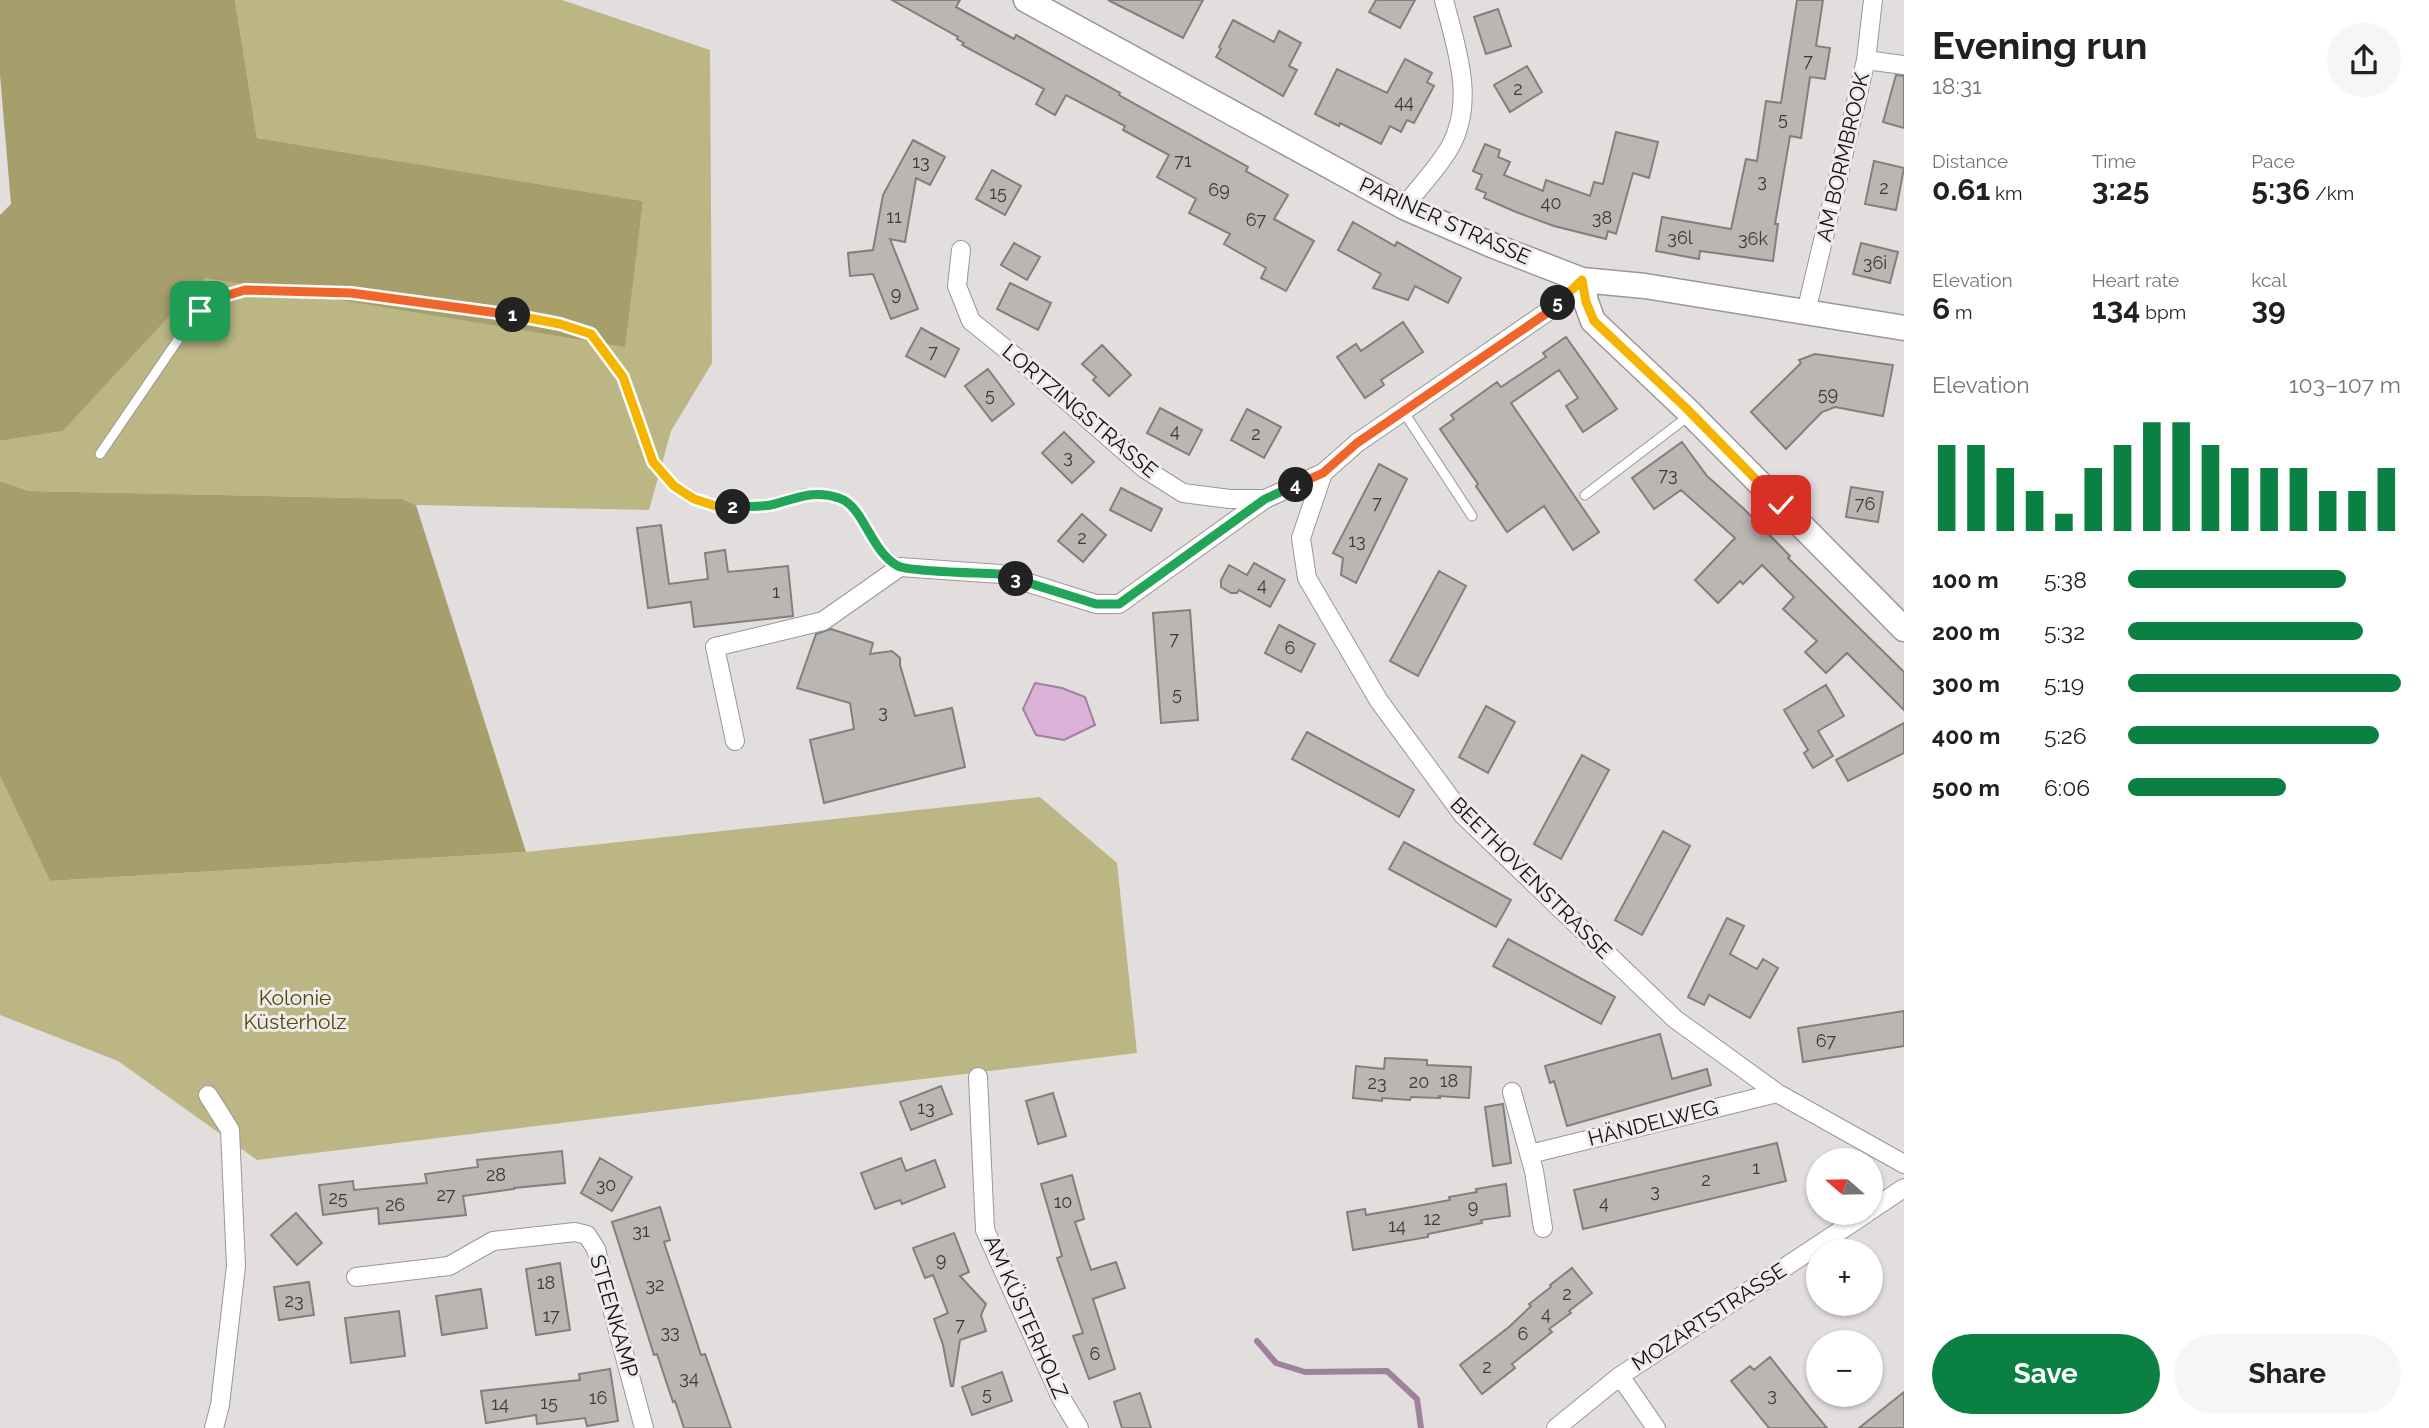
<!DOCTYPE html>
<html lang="en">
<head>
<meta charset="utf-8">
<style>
  body { margin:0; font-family:Raleway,sans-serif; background:#f6f6f6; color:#202124; height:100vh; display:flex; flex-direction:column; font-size:26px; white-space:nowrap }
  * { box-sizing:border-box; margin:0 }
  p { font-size:23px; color:#757577 }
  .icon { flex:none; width:38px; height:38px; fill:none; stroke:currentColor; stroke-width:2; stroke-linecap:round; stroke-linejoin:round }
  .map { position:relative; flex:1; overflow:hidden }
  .details { display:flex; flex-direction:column; background:#fff; width:525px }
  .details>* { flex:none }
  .needle { width:46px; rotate:290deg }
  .buttons { position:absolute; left:1806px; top:1148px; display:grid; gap:14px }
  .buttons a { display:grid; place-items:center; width:77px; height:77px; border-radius:50%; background:#fff; box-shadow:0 2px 5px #0004; font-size:35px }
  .pin { position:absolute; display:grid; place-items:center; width:60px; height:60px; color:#fff; margin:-30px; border-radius:14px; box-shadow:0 4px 10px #0006 }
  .km { position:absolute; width:35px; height:35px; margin:-18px; border-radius:50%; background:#222; color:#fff; font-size:19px; line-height:35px; text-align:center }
  .round { display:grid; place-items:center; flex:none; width:74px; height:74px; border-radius:37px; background:#f6f6f6 }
  .summary { display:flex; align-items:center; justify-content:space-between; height:119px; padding:0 28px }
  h1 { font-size:38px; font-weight:700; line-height:52px }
  .figures { display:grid; grid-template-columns:repeat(3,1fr); gap:10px; height:119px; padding:7px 28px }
  .figures div { display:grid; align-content:center }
  .figures b { font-size:30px; font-weight:700 }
  .figures small { font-size:19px; font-weight:400 }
  .figures p { font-size:19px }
  .chart { height:196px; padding:14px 28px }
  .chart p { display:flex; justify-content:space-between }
  .chart svg { width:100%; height:126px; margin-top:7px; stroke:#0b8043; stroke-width:6 }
  .button { display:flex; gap:14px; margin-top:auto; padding:14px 28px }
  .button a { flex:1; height:80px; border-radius:42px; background:#0b8043; color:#fff; font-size:28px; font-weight:700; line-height:80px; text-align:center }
  .button a+a { background:#f6f6f6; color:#202124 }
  ul { padding:0 28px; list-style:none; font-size:23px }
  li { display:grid; grid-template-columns:112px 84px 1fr; align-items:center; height:52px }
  li i { height:18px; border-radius:9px; background:#0b8043 }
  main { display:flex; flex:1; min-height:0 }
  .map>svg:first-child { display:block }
  .green { fill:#bcb685 }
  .forest { fill:#a69f6c }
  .water { fill:#dcb1d7; stroke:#9f819b; stroke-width:2 }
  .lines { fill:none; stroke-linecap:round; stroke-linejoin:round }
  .stream { stroke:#9f819b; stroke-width:6 }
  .building { fill:#b9b6b3; stroke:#827f7d; stroke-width:2 }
  .lane-casing { stroke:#9a9795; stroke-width:11 }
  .street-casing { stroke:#9a9795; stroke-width:20 }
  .secondary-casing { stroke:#9a9795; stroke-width:27 }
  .lane { stroke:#fff; stroke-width:9 }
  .street { stroke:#fff; stroke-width:18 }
  .secondary { stroke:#fff; stroke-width:24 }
  .split-1-casing { stroke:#fff; stroke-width:14 }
  .split-2-casing { stroke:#fff; stroke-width:14 }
  .split-3-casing { stroke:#fff; stroke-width:14 }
  .split-4-casing { stroke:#fff; stroke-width:14 }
  .split-5-casing { stroke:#fff; stroke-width:14 }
  .split-6-casing { stroke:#fff; stroke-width:14 }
  .split-1 { stroke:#f0652b; stroke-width:9 }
  .split-2 { stroke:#f5b400; stroke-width:9 }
  .split-3 { stroke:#22a559; stroke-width:9 }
  .split-4 { stroke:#22a559; stroke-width:9 }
  .split-5 { stroke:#f0652b; stroke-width:9 }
  .split-6 { stroke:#f5b400; stroke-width:9 }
  .labels { text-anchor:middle; stroke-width:6; stroke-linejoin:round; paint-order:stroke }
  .number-label { font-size:18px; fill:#3c3a39 }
  .street-label { font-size:21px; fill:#121010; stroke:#efebea }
  .park-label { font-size:21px; fill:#504805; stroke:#efebea }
</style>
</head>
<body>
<main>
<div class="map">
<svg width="1904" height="1428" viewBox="0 0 1904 1428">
  <rect width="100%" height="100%" fill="#e2dedd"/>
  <path class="green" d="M235 0H562L710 50 712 363 671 431 649 510 416 505 402 499 29 491 0 481V441L63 431 205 278 624 346 643 201 257 138Z
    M0 776 50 881 526 852 1040 797 1117 863 1137 1053 257 1160 118 1061 0 1015Z"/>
  <path class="forest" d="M0 0H235L257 138 643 201 625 347 205 278 63 431 0 441V215L11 204 0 75Z
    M0 481 29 491 402 499 416 505 526 852 50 881 0 776Z"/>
  <path class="water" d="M1035 683 1062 688 1085 697 1095 725 1064 740 1036 735 1023 709Z"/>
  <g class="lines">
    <path class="stream" d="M1257 1341 1276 1363 1305 1372 1387 1371 1417 1399 1421 1428"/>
  </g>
  <path class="building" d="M892 0H960L956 7 1014 39 1016 35 1120 93 1119 95 1248 167 1246 171 1288 195 1274 219 1314 241 1286 291 1261 278 1266 268 1224 244 1230 234 1189 213 1196 199 1157 177 1169 155 1123 130 1125 126 1066 95 1055 115 1036 104 1044 89 962 45 964 43 957 39 958 37Z
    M1108 0H1203L1183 38Z
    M1376 0H1415L1400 28 1369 12Z
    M1797 0H1823L1816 46 1830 48 1825 79 1810 77 1801 138 1790 136 1775 224H1778L1773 261 1700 251 1699 259 1656 251 1662 217 1731 229 1746 159 1757 161 1766 101 1781 103Z
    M1498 9 1511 46 1486 54 1474 17Z
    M1233 20 1274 42 1279 31 1301 43 1289 66 1297 70 1283 96 1216 57 1221 49 1219 47Z
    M1405 59 1432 73 1427 82 1434 86 1414 123 1407 120 1401 132 1390 126 1381 144 1340 123 1339 126 1315 114 1337 69 1387 93Z
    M1527 66 1542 92 1510 112 1494 85Z
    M1896 75 1904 76V128L1883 122Z
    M1616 132 1658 142 1649 178 1633 173 1616 234 1608 231 1606 239 1554 226 1516 212 1484 198 1486 193 1476 189 1482 175 1473 171 1485 144 1500 150 1498 157 1510 162 1504 175 1543 191 1546 180 1590 196 1594 182 1603 184Z
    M913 140 945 157 930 185 916 178 905 242 890 239 918 309 891 319 873 274 850 276 848 253 873 250 883 195Z
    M1874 161 1904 168 1896 210 1865 204Z
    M992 170 1021 186 1005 215 976 199Z
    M1353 222 1395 246 1397 242 1461 278 1448 303 1415 286 1408 300 1373 288 1381 274 1338 250Z
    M1014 243 1040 257 1027 280 1001 265Z
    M1861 243 1898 252 1890 283 1853 274Z
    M1010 283 1051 303 1038 330 997 309Z
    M1403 322 1423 352 1381 380 1384 385 1365 398 1337 357 1356 344 1361 351Z
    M921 328 959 349 945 377 906 356Z
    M1566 337 1617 409 1583 432 1566 406 1578 398 1559 370 1511 403 1599 532 1573 550 1544 506 1507 532 1476 486 1478 484 1440 429 1454 419 1451 415 1497 382 1501 387 1546 357 1543 353Z
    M1102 345 1131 375 1109 396 1093 380 1096 377 1082 364Z
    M1815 354 1893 365 1883 416 1835 407 1822 412 1786 449 1751 412 1801 363 1799 360Z
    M988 369 1014 404 992 421 965 386Z
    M1160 408 1202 430 1189 455 1147 433Z
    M1247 409 1281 427 1264 458 1231 440Z
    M1064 432 1094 462 1072 483 1042 453Z
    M1682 442 1707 476 1744 509 1790 556 1788 558 1904 672V710L1847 653 1826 673 1805 652 1817 641 1783 609 1794 597 1762 565 1743 584 1740 581 1718 603 1695 580 1735 538 1681 490 1654 509 1632 478Z
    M1379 464 1407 479 1356 583 1341 575 1343 558 1333 553Z
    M1851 487 1883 492 1878 522 1846 517Z
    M1121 488 1162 509 1151 531 1110 510Z
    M1082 514 1106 535 1083 562 1058 541Z
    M661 525 669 584 708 579 705 553 725 550 728 572 788 566 793 616 694 627 691 602 648 608 637 528Z
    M1254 563 1285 580 1270 607 1239 590 1237 593H1231L1221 587V580L1229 565 1247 575Z
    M1439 571 1466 586 1418 676 1390 661Z
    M1190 610 1198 720 1161 723 1153 613Z
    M1279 625 1315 644 1301 672 1265 653Z
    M831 629 873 643 870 654 892 651 900 658V665L915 716 952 708 965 767 824 803 810 740 854 729 850 703 797 688 816 634Z
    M1826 685 1844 716 1818 731 1833 756 1813 768 1804 753 1808 750 1784 710Z
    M1486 706 1515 722 1488 773 1459 757Z
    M1904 723V753L1848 781 1836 760Z
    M1307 732 1414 790 1399 817 1292 759Z
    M1582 755 1609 770 1561 859 1534 844Z
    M1663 831 1690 846 1642 935 1615 920Z
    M1404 842 1511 900 1496 927 1389 869Z
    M1727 918 1744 926 1730 954 1757 969 1763 959 1778 968 1750 1018 1709 995 1704 1005 1688 997Z
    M1508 939 1615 997 1601 1024 1493 966Z
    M1904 1011V1046L1803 1062 1798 1028Z
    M1660 1034 1672 1079 1707 1069 1711 1085 1567 1126 1554 1081 1550 1083 1545 1066Z
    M1385 1058 1427 1060V1065L1471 1067 1469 1098 1439 1096 1440 1098 1411 1097 1410 1100 1382 1098V1101L1353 1098 1356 1066 1384 1069Z
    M941 1086 952 1114 911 1130 900 1102Z
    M1053 1093 1066 1136 1038 1144 1026 1101Z
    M1503 1104 1511 1163 1493 1166 1485 1107Z
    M1777 1143 1786 1181 1583 1229 1574 1190Z
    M562 1151 565 1183 514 1188V1189L463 1196 466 1215 379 1224 378 1208 323 1215 319 1185 353 1181 354 1190 427 1183 425 1174 478 1167 477 1160Z
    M600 1158 632 1177 612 1211 581 1193Z
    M901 1158 906 1171 935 1160 945 1187 902 1204 900 1200 875 1209 861 1173Z
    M1072 1175 1084 1219 1075 1222 1091 1270 1116 1262 1125 1288 1093 1299 1115 1369 1089 1379 1073 1336 1083 1333 1057 1258 1062 1256 1041 1184Z
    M1506 1184 1510 1216 1481 1220 1482 1223 1428 1234V1237L1353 1250 1347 1212 1365 1209 1366 1215 1423 1205 1450 1200 1449 1197 1477 1192 1476 1189Z
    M660 1207 670 1240 664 1242 701 1355 705 1354 731 1428H684L675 1401 673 1402 657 1354 654 1355 612 1222Z
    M296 1213 322 1243 297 1265 271 1235Z
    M954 1233 969 1272 960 1276 986 1304 981 1315 986 1331 960 1340 953 1386H951L943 1345 934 1319 948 1313 933 1275 925 1278 913 1248Z
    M560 1263 570 1330 536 1335 526 1269Z
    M1572 1268 1592 1293 1569 1311 1571 1313 1549 1329 1552 1332 1512 1364 1515 1368 1482 1394 1460 1365 1509 1327 1531 1306 1529 1304 1551 1287 1550 1285Z
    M309 1282 314 1315 279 1320 274 1287Z
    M481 1289 487 1328 442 1335 436 1296Z
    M399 1311 405 1356 351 1363 345 1318Z
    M1770 1357 1812 1410 1827 1428H1769L1731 1381 1750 1366 1754 1370Z
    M610 1369 618 1421 587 1426 585 1418 537 1424 536 1415 486 1423 481 1391 580 1380 579 1374Z
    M1002 1372 1012 1401 972 1415 962 1387Z
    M1904 1392V1428H1859Z
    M1140 1393 1151 1428H1122L1114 1402Z"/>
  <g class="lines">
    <g class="lane-casing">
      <path id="lane" d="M1403 411 1472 516
        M100 454 184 331 200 311 218 298 245 290 351 293 484 310 560 324 591 334 623 377 653 462 674 486 694 499 722 508 768 505 804 494H824L843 499 856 510 876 546 900 567
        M1585 495 1690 415"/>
    </g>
    <g class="street-casing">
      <path id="street" d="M1866 60 1904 65
        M1404 207C1419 187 1438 168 1450 147 1476 101 1456 47 1444 0
        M961 250 957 286 971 321 1028 367 1145 469 1183 493 1230 499H1265
        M1582 280 1547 312 1357 443 1323 473 1301 538 1307 578 1379 701 1463 815 1675 1019 1777 1093 1904 1164
        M1806 312 1866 60 1873 0
        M735 741 715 647 823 621 900 567 1000 574 1096 604H1119L1265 499 1323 473
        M978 1077 985 1230 1061 1398 1079 1428
        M1512 1092 1534 1171 1543 1228
        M208 1095 230 1130 236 1266 220 1405 214 1428
        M1530 1154 1777 1093
        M1871 1210 1904 1188
        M356 1277 449 1266 493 1241 575 1232 587 1235 596 1249 644 1428
        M1620 1376 1656 1428
        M1556 1428 1620 1376 1867 1213"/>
    </g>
    <g class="secondary-casing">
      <path id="secondary" d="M1026 0 1404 207 1494 246 1582 280 1645 286 1904 328
        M1582 280 1586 302 1593 321 1686 409 1904 629"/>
    </g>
    <use href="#lane" class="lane"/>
    <use href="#street" class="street"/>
    <use href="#secondary" class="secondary"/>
  </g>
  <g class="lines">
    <g class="split-1-casing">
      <path id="split-1" d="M200 311 218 298 245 290 351 293 513 315"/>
    </g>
    <g class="split-2-casing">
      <path id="split-2" d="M513 315 560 324 591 334 623 377 653 462 674 486 694 499 722 508 733 507"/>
    </g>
    <g class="split-3-casing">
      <path id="split-3" d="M733 507C745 506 759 507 771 505 795 499 814 489 839 498 864 506 870 551 898 566 909 572 983 573 1000 574L1016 579"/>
    </g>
    <g class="split-4-casing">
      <path id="split-4" d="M1016 579 1096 604H1119L1265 499 1296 485"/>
    </g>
    <g class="split-5-casing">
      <path id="split-5" d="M1296 485 1323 473 1357 443 1547 313 1558 303"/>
    </g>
    <g class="split-6-casing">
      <path id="split-6" d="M1558 303 1582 280 1586 302 1594 321 1686 408 1781 505"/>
    </g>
    <use href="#split-1" class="split-1"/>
    <use href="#split-2" class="split-2"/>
    <use href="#split-3" class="split-3"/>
    <use href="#split-4" class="split-4"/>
    <use href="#split-5" class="split-5"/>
    <use href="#split-6" class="split-6"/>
  </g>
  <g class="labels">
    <g class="number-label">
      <text x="1808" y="67">7</text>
      <text x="1518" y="95">2</text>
      <text x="1404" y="108">44</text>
      <text x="1783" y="125">5</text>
      <text x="1183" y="167">71</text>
      <text x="921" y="168">13</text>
      <text x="1762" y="187">3</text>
      <text x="1884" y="194">2</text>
      <text x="1219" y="196">69</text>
      <text x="998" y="199">15</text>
      <text x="1551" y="209">40</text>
      <text x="894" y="223">11</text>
      <text x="1602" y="224">38</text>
      <text x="1256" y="226">67</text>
      <text x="1680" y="244">36l</text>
      <text x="1753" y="245">36k</text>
      <text x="1875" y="269">36i</text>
      <text x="896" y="300">9</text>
      <text x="933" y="358">7</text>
      <text x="1828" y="400">59</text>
      <text x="990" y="401">5</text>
      <text x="1175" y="437">4</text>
      <text x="1256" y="440">2</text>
      <text x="1068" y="463">3</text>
      <text x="1668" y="481">73</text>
      <text x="1377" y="509">7</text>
      <text x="1865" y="510">76</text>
      <text x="1082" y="544">2</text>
      <text x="1357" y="547">13</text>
      <text x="1262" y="591">4</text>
      <text x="776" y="598">1</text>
      <text x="1174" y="645">7</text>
      <text x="1290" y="654">6</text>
      <text x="1177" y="700">5</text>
      <text x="883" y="718">3</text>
      <text x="1826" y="1047">67</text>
      <text x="1449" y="1087">18</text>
      <text x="1419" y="1088">20</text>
      <text x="1377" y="1089">23</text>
      <text x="926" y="1114">13</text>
      <text x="1756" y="1174">1</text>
      <text x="496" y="1181">28</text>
      <text x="1706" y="1186">2</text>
      <text x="606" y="1191">30</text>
      <text x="1655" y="1197">3</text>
      <text x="446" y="1201">27</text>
      <text x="338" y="1204">25</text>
      <text x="1063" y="1208">10</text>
      <text x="1604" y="1209">4</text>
      <text x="395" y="1211">26</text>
      <text x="1473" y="1213">9</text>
      <text x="1432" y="1225">12</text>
      <text x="1397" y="1232">14</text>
      <text x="641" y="1237">31</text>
      <text x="941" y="1266">9</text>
      <text x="546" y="1289">18</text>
      <text x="655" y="1291">32</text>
      <text x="1567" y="1300">2</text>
      <text x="294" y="1307">23</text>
      <text x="1546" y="1320">4</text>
      <text x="551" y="1322">17</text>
      <text x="960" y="1331">7</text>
      <text x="670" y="1338">33</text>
      <text x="1523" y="1340">6</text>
      <text x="1095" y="1360">6</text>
      <text x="1487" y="1373">2</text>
      <text x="689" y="1384">34</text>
      <text x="987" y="1400">5</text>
      <text x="1772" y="1401">3</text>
      <text x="598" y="1404">16</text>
      <text x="549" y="1409">15</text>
      <text x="500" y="1410">14</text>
    </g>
    <g class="street-label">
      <text transform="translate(1843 157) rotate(-77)" y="7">AM BORMBROOK</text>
      <text transform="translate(1445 221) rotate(24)" y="7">PARINER STRASSE</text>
      <text transform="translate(1080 411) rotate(40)" y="7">LORTZINGSTRASSE</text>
      <text transform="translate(1531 878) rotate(45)" y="7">BEETHOVENSTRASSE</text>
      <text transform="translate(1653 1123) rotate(-14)" y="7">HÄNDELWEG</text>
      <text transform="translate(614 1316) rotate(74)" y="7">STEENKAMP</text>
      <text transform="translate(1026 1317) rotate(66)" y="7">AM KÜSTERHOLZ</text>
      <text transform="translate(1709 1317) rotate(-33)" y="7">MOZARTSTRASSE</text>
    </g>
    <g class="park-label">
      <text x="295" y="1005">Kolonie<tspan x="295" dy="24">Küsterholz</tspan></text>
    </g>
  </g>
</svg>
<div class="buttons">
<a><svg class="needle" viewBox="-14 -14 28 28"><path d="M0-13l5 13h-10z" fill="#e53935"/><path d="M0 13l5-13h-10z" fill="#757577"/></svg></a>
<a>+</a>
<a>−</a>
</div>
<div class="pin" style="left:200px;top:311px;background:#1e9e55"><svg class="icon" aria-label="arrive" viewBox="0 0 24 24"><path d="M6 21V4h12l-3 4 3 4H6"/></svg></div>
<div class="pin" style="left:1781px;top:505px;background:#d93025"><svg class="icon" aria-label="check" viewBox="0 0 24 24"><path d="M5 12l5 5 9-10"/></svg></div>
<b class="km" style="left:513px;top:315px">1</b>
<b class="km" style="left:733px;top:507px">2</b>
<b class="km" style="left:1016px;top:579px">3</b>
<b class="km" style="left:1296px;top:485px">4</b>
<b class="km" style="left:1558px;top:303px">5</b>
</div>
<section class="details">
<div class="summary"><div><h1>Evening run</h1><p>18:31</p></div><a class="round"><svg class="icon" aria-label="share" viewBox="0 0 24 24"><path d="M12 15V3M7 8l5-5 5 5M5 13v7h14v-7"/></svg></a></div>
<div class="figures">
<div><p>Distance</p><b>0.61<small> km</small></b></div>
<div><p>Time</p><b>3:25</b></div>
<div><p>Pace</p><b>5:36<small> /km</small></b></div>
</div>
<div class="figures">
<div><p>Elevation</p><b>6<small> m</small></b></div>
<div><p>Heart rate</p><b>134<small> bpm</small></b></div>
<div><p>kcal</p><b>39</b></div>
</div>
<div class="chart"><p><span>Elevation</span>103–107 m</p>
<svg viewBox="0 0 160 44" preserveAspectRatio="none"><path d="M5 44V14M15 44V14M25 44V22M35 44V30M45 44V38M55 44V22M65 44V14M75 44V6M85 44V6M95 44V14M105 44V22M115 44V22M125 44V22M135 44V30M145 44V30M155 44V22"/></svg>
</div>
<ul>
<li><b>100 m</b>5:38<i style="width:80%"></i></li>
<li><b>200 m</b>5:32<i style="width:86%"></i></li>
<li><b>300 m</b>5:19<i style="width:100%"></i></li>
<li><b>400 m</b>5:26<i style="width:92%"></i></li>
<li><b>500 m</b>6:06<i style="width:58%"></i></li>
</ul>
<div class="button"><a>Save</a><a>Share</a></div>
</section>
</main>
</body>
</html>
